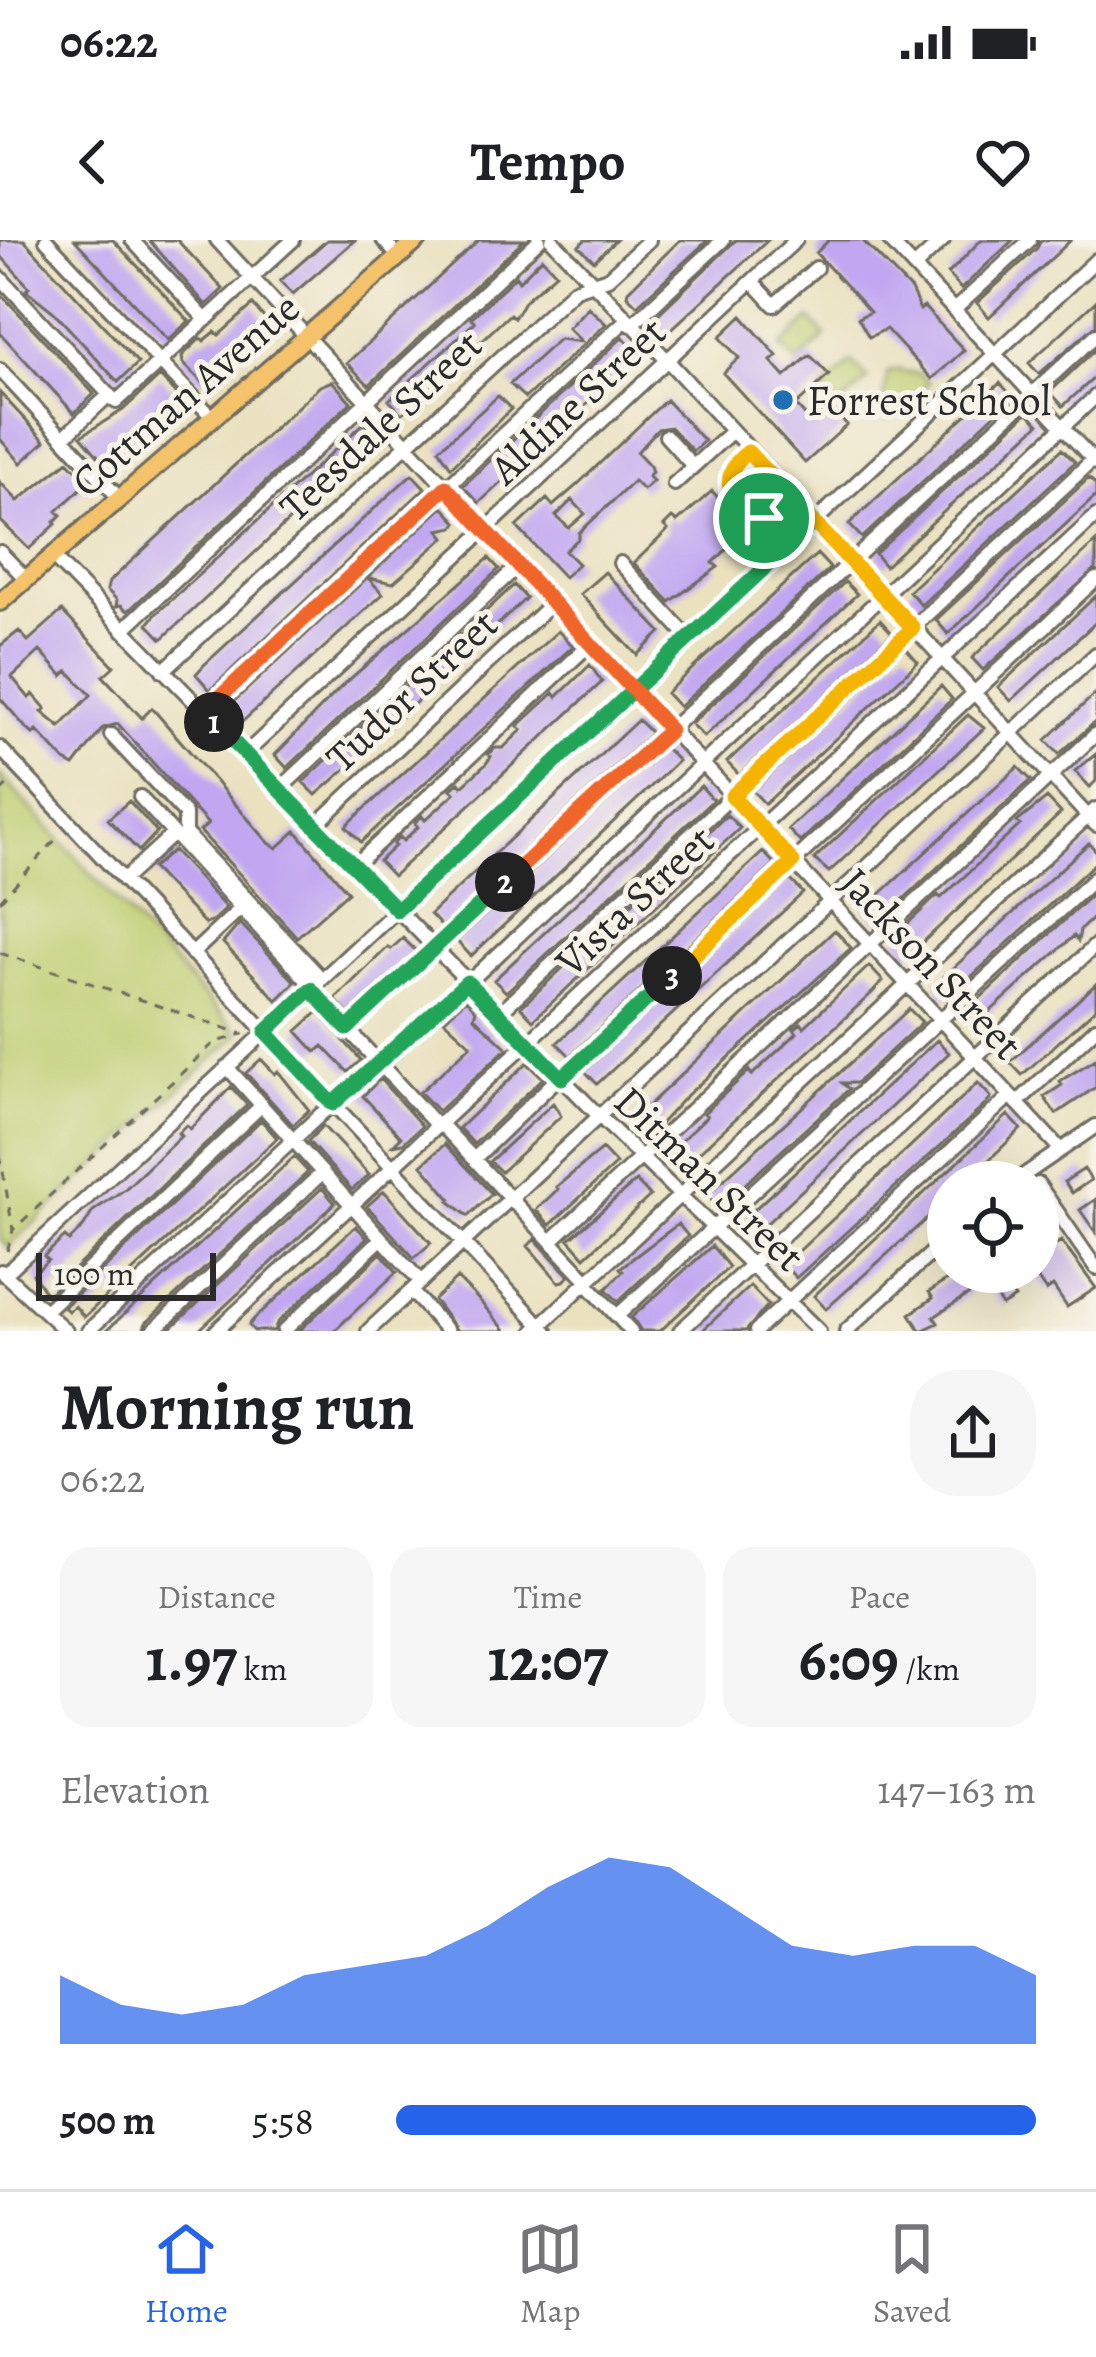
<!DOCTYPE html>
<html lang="en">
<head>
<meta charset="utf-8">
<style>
  body { margin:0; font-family:Alegreya,serif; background:#f6f6f6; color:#202124; height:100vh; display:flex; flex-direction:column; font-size:45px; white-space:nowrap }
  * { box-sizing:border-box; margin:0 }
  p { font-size:39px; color:#757577 }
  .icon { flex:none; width:66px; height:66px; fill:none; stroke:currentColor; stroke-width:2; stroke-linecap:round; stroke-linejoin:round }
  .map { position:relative; height:1091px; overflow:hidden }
  .side { display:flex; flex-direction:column; background:#fff; flex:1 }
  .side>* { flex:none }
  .buttons { position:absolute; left:927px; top:921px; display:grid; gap:24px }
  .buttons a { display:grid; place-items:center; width:132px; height:132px; border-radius:50%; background:#fff; box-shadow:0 12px 48px #0002; font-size:60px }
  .scale { position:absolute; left:36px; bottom:30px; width:180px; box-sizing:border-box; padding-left:12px; border:6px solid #2b2b2b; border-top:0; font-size:33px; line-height:42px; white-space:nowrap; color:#2b2b2b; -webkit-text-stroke:9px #f7f3e8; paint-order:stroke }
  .pin { position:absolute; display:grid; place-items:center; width:102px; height:102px; color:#fff; margin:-51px; border:6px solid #fff; border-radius:50%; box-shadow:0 3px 12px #0007 }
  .km { position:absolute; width:60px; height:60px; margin:-30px; border-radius:50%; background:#222; color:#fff; font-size:33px; line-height:60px; text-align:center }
  .round { display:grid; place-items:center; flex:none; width:126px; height:126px; border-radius:48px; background:#f6f6f6 }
  .headline { display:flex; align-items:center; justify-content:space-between; height:204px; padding:0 60px }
  h1 { font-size:66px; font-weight:700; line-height:90px }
  .metrics { display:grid; grid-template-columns:repeat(3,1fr); gap:18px; height:204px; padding:12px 60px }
  .metrics div { display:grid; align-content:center; border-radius:30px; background:#f6f6f6; text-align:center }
  .metrics b { font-size:60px; font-weight:700 }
  .metrics small { font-size:33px; font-weight:400 }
  .metrics p { font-size:33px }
  .chart { height:336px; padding:24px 60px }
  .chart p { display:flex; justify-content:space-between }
  .chart svg { width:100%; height:216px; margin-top:12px; fill:#2563eb; opacity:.7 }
  ul { padding:0 60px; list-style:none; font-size:39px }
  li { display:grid; grid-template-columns:192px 144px 1fr; align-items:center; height:90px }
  li i { height:30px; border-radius:15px; background:#2563eb }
  .status { display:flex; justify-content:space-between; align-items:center; height:84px; padding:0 60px; background:#fff; direction:ltr }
  .status svg { height:33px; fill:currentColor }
  header { display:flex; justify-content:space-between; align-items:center; height:156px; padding:0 60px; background:#fff; font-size:54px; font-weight:700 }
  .dock { display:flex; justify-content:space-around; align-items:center; height:168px; border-top:3px solid #e0e0e0; background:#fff; font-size:33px; color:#757577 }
  .dock a { display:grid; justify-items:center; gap:6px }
  .dock .selected { color:#2563eb }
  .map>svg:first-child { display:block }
  .green { fill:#bece71; stroke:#747c4e; stroke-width:3 }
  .building { fill:#c1a7f1; fill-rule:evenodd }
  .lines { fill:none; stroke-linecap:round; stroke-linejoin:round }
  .minor-casing { stroke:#6e6b5f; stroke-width:18 }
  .major-casing { stroke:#6e6b5f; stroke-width:22 }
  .path { stroke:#6e6b5f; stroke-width:3; stroke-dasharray:9 9; stroke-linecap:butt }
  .minor { stroke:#fff; stroke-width:12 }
  .major { stroke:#f3c26a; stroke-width:16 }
  .split-1-casing { stroke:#fff; stroke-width:24 }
  .split-2-casing { stroke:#fff; stroke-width:24 }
  .split-3-casing { stroke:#fff; stroke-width:24 }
  .split-4-casing { stroke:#fff; stroke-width:24 }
  .split-1 { stroke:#22a559; stroke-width:15 }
  .split-2 { stroke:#f0652b; stroke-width:15 }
  .split-3 { stroke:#22a559; stroke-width:15 }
  .split-4 { stroke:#f5b400; stroke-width:15 }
  .poi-dot { fill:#1f6fb2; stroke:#f7f3e8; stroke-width:4.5 }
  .labels { text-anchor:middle; stroke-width:10; stroke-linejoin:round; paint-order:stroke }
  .street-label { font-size:42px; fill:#2b2b2b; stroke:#f7f3e8 }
  .poi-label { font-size:42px; fill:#2b2b2b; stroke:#f7f3e8; text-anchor:start }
</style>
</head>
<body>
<div class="status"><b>06:22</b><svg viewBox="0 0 49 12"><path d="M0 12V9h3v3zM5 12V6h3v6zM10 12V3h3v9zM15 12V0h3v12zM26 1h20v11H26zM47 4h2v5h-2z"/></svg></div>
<header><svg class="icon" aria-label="back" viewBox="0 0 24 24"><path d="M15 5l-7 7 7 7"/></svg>Tempo<svg class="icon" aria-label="heart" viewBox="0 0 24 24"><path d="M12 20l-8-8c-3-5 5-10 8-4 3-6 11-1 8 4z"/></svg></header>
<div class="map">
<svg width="1096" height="1091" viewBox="0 0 1096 1091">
  <rect width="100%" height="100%" fill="#f7f3e8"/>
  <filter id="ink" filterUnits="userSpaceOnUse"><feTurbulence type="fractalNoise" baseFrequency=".00833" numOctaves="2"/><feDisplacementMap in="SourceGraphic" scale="24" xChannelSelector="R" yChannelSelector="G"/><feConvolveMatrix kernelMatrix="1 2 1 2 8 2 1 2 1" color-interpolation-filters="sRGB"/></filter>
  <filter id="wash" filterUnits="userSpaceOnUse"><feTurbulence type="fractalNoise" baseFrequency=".004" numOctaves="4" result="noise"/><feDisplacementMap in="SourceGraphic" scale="48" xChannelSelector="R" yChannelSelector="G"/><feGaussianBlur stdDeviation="2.7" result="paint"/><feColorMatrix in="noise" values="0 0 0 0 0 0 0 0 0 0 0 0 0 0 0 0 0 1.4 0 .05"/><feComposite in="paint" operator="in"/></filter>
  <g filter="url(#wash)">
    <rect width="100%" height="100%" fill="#eae1bf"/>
    <path class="green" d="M810 79 826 96 797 123 781 106Z
      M852 122 868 139 839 167 823 149Z
      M897 130 919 134 929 143 888 179 883 161 888 132Z
      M0 535 239 794 8 1007 0 999Z"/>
    <g id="blocks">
      <path class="building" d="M0 0H24L138 123 118 142 54 72 26 50 29 47 0 15Z
        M75 0H113L189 81 168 100Z
        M149 0H177L223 49 206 65Z
        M327 0H355L293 54 280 41Z
        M479 0H524L369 145 347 123Z
        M585 0H616L594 21 579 6Z
        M680 0H708L637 65 627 55 628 51Z
        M736 0H768L665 95 654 86 651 81Z
        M829 0H862L911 50 920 70 924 67 964 110 932 139 886 89 869 97 858 78 870 72 816 13Z
        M981 0H1013L961 49 948 34Z
        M1041 0H1071L989 77 977 63 1037 8Z
        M542 18 556 33 525 60 514 78 510 74 475 107 465 119 469 123 462 129 458 125 454 128 402 174 389 160 475 82 471 78 516 36 519 41Z
        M0 53 94 154 74 173 0 93Z
        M1096 61V85L1039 134 1029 123Z
        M253 65 265 79 202 142 183 123 182 116 201 98 204 101 215 92 219 95Z
        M588 67 606 84 525 158 510 144 559 99 582 102 568 88Z
        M742 76 777 116 771 121 785 137 810 115 829 135 796 165 811 182 829 165 847 185 805 223 723 133 739 118 720 97Z
        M623 97 640 115 479 263 463 246Z
        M1096 109V136L1063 166 1050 152Z
        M160 136 179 157 103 222 81 196 123 170Z
        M332 141 351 162 128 371 121 365 116 366 117 360 107 350 109 342 320 146Z
        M1000 143 1013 157 862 298 849 284Z
        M0 153 45 201 21 223 0 199Z
        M498 156 511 169 451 227 439 209Z
        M666 160 704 201 693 211 670 187 658 189 637 212 650 226 652 232 648 236 653 241 643 250 634 241 579 293V298L565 311 578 324 564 337 517 287 547 259 553 266 576 246ZM572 260 585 274 569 288 556 276Z
        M1028 172 1039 184 885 326 875 314Z
        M364 183 378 198 162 399 148 384 156 374Z
        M1062 209 1075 222 921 365 909 351Z
        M68 221 88 242 57 271 61 275 54 282 56 284 29 309 1 281 0 242 18 261Z
        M412 234 425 248 210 450 196 434 204 425Z
        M1089 238 1096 245V256L948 394 936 380Z
        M712 251 747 289 713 323 718 327 670 362 634 323 668 290 664 286 672 278 677 282Z
        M443 267 457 282 454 287 439 290 445 297 393 343 368 338 383 354 242 482 228 467Z
        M1096 302V329L983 430 972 418Z
        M817 314 830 328 679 467 666 453Z
        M489 318 499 329 287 528 275 515 343 445Z
        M605 332 661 392 637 415 580 354Z
        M845 342 857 354 704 497 691 484Z
        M514 345 526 358 337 537 316 555 303 542Z
        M1096 356V382L1011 461 998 447Z
        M62 371 114 426 103 436 142 478 152 468 269 603 277 608 296 591 348 652 297 697 200 591 208 584 118 484 103 488 74 526 65 521 37 491 33 494 26 488 0 458V406L19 391 28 401ZM40 411 63 436 68 431 91 455 60 487 42 472 46 469 33 454 29 458 12 437Z
        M880 380 892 393 739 535 727 522Z
        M558 391 573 406 361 602 346 586Z
        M906 408 918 422 765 564 753 551Z
        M590 425 602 442 393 636 379 621 395 606 393 604 400 597 403 601 418 587 415 583 422 576 425 580 455 553 451 549 459 542 462 546 485 525 491 517 488 514 495 508H503L522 490 518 486 554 453 557 457Z
        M941 446 952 459 800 602 788 589Z
        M1096 453V481L1059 514 1046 500Z
        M968 475 984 488 829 632 814 619Z
        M638 480 651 493 442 687 430 674Z
        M665 508 678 521 471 716 457 701Z
        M1096 514V541L1090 547 1075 531Z
        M1018 527 1031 540 878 683 864 669Z
        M701 546 713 560 506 752 494 740Z
        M1047 558 1061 573 908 716 894 701 902 693 900 691 938 655 941 658 1020 585 1017 582Z
        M129 561 157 592 139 611 108 579Z
        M727 575 740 588 533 780 521 767Z
        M1089 603 1096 611V622L947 759 935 745Z
        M173 610 226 668 211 682 205 684 152 628Z
        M763 612 775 624 570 816 557 803Z
        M790 639 803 653 597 844 585 831Z
        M1096 651V675L1080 690 1078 701 1074 696 974 786 963 774Z
        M240 683 295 742 277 760 223 703Z
        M835 690 851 708 685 857 647 898 633 880Z
        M403 698 416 711 348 774 335 759 388 707 391 709Z
        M869 726 883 741 872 753 682 928 668 913 707 876 704 873 749 831 752 835 797 793 794 789 801 783 804 787Z
        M1096 744V768L1022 835 1010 822Z
        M466 759 476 770 474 777 507 808 438 871 420 852 471 805 444 780Z
        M909 769 922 782 856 843H842L849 849 719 968 707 955Z
        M318 772 361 820 348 832 323 806 316 812 297 791Z
        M937 800 949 813 755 994 744 979Z
        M261 819 275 834 278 831 309 870 293 885 246 833Z
        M1096 819V847L1056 874 1044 857 1062 845 1060 841Z
        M527 823 543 838 474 904 459 888Z
        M380 839 422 886 403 903 393 905 401 897 363 856Z
        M978 843 991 857 986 864 796 1038 784 1025Z
        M231 847 247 865 47 1055 33 1034 48 1020 44 1016 65 997 69 1001 84 986 93 971 125 949 181 896 178 893 186 885 190 889Z
        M553 863 561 876 501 932 490 921Z
        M1008 875 1021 889 966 942H948V957L933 973 826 1069 814 1056 818 1052Z
        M261 880 277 898 84 1077 75 1066 68 1071 64 1067Z
        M323 886 369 935 352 950 308 901Z
        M445 904 492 954 468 976 449 961 451 959 422 925Z
        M602 909 616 924 550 985 536 970 558 949 556 947Z
        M294 917 308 932 146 1083 143 1091H106Z
        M1084 929 1091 940 1072 953 1064 942Z
        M636 941 650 956 585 1017 569 999Z
        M322 948 335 963 325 973 198 1091H168Z
        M384 951 431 1003 414 1018 367 966Z
        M1096 959V993L1080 970Z
        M678 984 688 996 618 1061 606 1049 623 1031 620 1028Z
        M356 986 367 998 277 1083 274 1091H254L249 1085 254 1079Z
        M535 999 569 1036 564 1041 559 1042 528 1006Z
        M1061 1001 1096 1048 1067 1067 1053 1046 1046 1051 1038 1039V1016Z
        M712 1006 729 1027 660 1091H641L632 1077Z
        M381 1013 397 1032 334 1091H299Z
        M959 1032H989L967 1047 971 1053 934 1077 938 1083 921 1091 910 1074 933 1058 929 1052Z
        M999 1036 1015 1058 1002 1066 987 1044Z
        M457 1038 477 1058 506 1091H457L434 1060Z
        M750 1046 768 1065 746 1091H702Z"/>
    </g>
  </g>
  <g filter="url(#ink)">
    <use href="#blocks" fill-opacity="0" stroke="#6e6b5f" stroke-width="3"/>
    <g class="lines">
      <g class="minor-casing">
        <path id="minor" d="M46 0 213 178
          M132 0 206 80
          M217 0 1061 910
          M383 0 399 17
          M552 0 668 121 1096 585
          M889 0 1096 223
          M914 27 943 0
          M0 37 116 162 293 0
          M752 41 774 65 816 28
          M954 70 1030 0
          M631 85 723 0
          M0 130 120 259
          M666 196 693 226
          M64 197 109 155
          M749 212C697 245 755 308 793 260
          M674 244 731 192
          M0 312 26 339
          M53 317 599 876 819 1091
          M620 323 689 398
          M123 390 539 0
          M163 431 575 49 608 38 649 0
          M204 472 626 80
          M111 495 185 574V593L322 739
          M0 508 546 1091
          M245 514 796 0
          M280 549 519 325
          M140 557 313 747
          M315 586 552 363
          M354 626 590 404
          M123 640 173 594
          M192 714 241 668
          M311 749 438 887
          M499 773 1096 217
          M347 789 1096 95
          M227 827 421 1042
          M562 838 1096 339
          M1017 863 1096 788
          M441 884 588 1041
          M474 919 560 836
          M1014 942 1096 886
          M1038 944 1096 1028
          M551 1001 1096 494
          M1 1031 66 1091
          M4 1035 1096 20
          M586 1043 631 1091
          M411 1051 447 1091
          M45 1071 262 865
          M617 1076 1096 637
          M88 1091 321 874 380 825 1096 156
          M153 1091 322 933
          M216 1091 1096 276
          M284 1091 381 999
          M368 1091 1096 414
          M534 1091 1096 569
          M680 1091 1096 705
          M756 1091 1010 856
          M846 1091 948 998"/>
      </g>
      <g class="major-casing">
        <path id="major" d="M0 362 418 0"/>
      </g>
      <path class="path" d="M0 552 10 543
        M0 661 59 596
        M0 713 243 794 214 803 13 990
        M0 914 13 990 6 1015"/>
      <use href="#minor" class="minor"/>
      <use href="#major" class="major"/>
    </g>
  </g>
  <g class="lines" filter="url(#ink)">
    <g class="split-1-casing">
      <path id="split-1" d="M214 482 397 670 814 282 793 260 776 276 764 278"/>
    </g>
    <g class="split-2-casing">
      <path id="split-2" d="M214 482 204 472 446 247 670 490 505 642"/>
    </g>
    <g class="split-3-casing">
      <path id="split-3" d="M505 642 347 789 311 749 266 792 333 864 467 742 562 838 672 736"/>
    </g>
    <g class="split-4-casing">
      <path id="split-4" d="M672 736 793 622 732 556 913 388 748 212C717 233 726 273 764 278"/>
    </g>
    <use href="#split-1" class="split-1"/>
    <use href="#split-2" class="split-2"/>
    <use href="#split-3" class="split-3"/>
    <use href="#split-4" class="split-4"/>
  </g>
  <circle class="poi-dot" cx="783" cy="160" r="12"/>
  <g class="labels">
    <g class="street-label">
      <text transform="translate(185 154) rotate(-41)" y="15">Cottman Avenue</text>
      <text transform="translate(577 160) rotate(-43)" y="15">Aldine Street</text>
      <text transform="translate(380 185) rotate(-43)" y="15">Teesdale Street</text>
      <text transform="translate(411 450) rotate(-43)" y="15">Tudor Street</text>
      <text transform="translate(634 660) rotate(-43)" y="15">Vista Street</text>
      <text transform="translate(932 723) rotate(47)" y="15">Jackson Street</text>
      <text transform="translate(710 938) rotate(44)" y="15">Ditman Street</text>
    </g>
    <g class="poi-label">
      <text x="807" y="175">Forrest School</text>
    </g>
  </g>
</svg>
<div class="buttons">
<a><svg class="icon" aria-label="locate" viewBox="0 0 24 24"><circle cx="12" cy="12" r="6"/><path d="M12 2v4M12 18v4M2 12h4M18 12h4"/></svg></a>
</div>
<div class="scale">100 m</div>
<div class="pin" style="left:764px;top:278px;background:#1e9e55"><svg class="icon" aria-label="arrive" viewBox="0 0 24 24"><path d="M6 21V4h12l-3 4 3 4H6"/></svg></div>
<b class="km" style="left:214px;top:482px">1</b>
<b class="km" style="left:505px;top:642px">2</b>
<b class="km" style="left:672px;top:736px">3</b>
</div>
<section class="side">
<div class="headline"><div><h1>Morning run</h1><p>06:22</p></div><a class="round"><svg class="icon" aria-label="share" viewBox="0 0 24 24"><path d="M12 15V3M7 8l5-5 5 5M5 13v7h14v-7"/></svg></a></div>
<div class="metrics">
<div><p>Distance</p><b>1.97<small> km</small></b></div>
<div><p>Time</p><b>12:07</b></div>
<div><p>Pace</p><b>6:09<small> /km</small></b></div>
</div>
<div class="chart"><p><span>Elevation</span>147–163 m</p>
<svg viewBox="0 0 160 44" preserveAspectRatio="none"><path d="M0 44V30L10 36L20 38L30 36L40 30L50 28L60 26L70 20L80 12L90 6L100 8L110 16L120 24L130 26L140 24L150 24L160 30V44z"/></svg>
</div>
<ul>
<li><b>500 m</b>5:58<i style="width:100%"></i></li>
</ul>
</section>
<nav class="dock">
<a class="selected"><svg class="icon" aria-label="home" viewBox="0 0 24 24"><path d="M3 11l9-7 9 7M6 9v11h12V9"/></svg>Home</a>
<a><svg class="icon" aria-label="map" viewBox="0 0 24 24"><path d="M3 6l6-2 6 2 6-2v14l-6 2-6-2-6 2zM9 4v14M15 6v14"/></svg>Map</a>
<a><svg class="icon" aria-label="saved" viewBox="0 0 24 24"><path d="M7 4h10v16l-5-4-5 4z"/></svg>Saved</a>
</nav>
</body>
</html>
